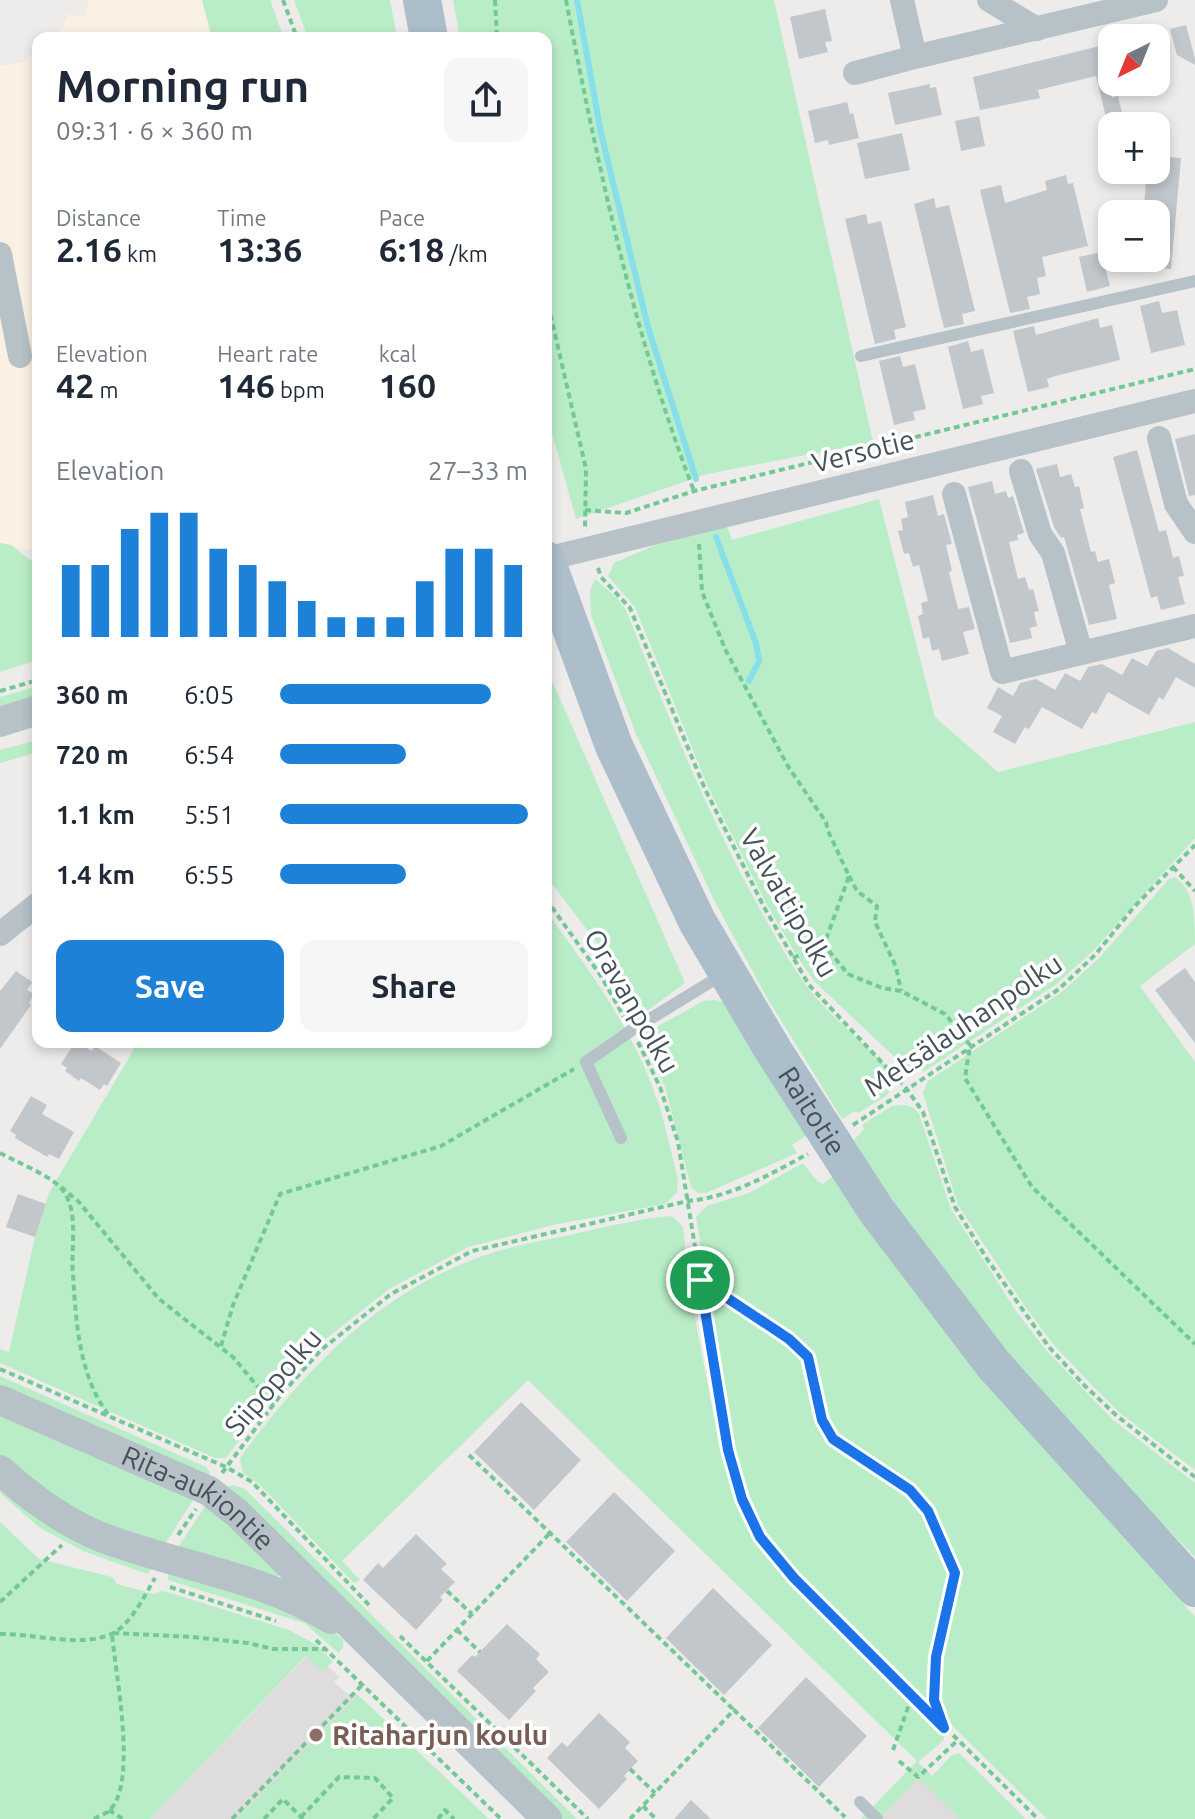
<!DOCTYPE html>
<html lang="en">
<head>
<meta charset="utf-8">
<style>
  body { margin:0; font-family:Ubuntu,sans-serif; background:#f6f6f7; color:#1f2937; height:100vh; display:flex; flex-direction:column; font-size:30px; white-space:nowrap }
  * { box-sizing:border-box; margin:0 }
  p { font-size:26px; color:#747a83 }
  .icon { flex:none; width:44px; height:44px; fill:none; stroke:currentColor; stroke-width:2; stroke-linecap:round; stroke-linejoin:round }
  .map { position:relative; flex:1; overflow:hidden }
  .details { position:absolute; left:32px; top:32px; width:520px; height:1016px; display:flex; flex-direction:column; background:#fff; border-radius:16px; box-shadow:0 4px 12px #0003 }
  .details>* { flex:none }
  .needle { width:52px; rotate:223deg }
  .tools { position:absolute; left:1098px; top:24px; display:grid; gap:16px }
  .tools a { display:grid; place-items:center; width:72px; height:72px; border-radius:16px; background:#fff; box-shadow:0 4px 12px #0003; font-size:40px }
  .pin { position:absolute; display:grid; place-items:center; width:68px; height:68px; color:#fff; margin:-34px; border:4px solid #fff; border-radius:50%; box-shadow:0 2px 8px #0007 }
  .round { display:grid; place-items:center; flex:none; width:84px; height:84px; border-radius:16px; background:#f6f6f7 }
  .summary { display:flex; align-items:center; justify-content:space-between; height:136px; padding:0 24px }
  h1 { font-size:44px; font-weight:700; line-height:60px }
  .figures { display:grid; grid-template-columns:repeat(3,1fr); gap:12px; height:136px; padding:8px 24px }
  .figures div { display:grid; align-content:center }
  .figures b { font-size:34px; font-weight:700 }
  .figures small { font-size:22px; font-weight:400 }
  .figures p { font-size:22px }
  .chart { height:224px; padding:16px 24px }
  .chart p { display:flex; justify-content:space-between }
  .chart svg { width:100%; height:144px; margin-top:8px; stroke:#1c81d7; stroke-width:6 }
  .button { display:flex; gap:16px; margin-top:auto; padding:16px 24px }
  .button a { flex:1; height:92px; border-radius:16px; background:#1c81d7; color:#fff; font-size:32px; font-weight:700; line-height:92px; text-align:center }
  .button a+a { background:#f6f6f7; color:#1f2937 }
  ul { padding:0 24px; list-style:none; font-size:26px }
  li { display:grid; grid-template-columns:128px 96px 1fr; align-items:center; height:60px }
  li i { height:20px; border-radius:10px; background:#1c81d7 }
  .map>svg:first-child { display:block }
  .commercial { fill:#fbf1e3 }
  .education { fill:#dfdcdd }
  .green { fill:#b9edc7 }
  .lines { fill:none; stroke-linecap:round; stroke-linejoin:round }
  .stream { stroke:#86dfe9; stroke-width:6 }
  .building { fill:#c2c7cb }
  .path { stroke:#72c995; stroke-width:4; stroke-dasharray:6 4; stroke-linecap:butt }
  .service { stroke:#b6c2c8; stroke-width:12 }
  .minor { stroke:#b6c2c8; stroke-width:24 }
  .tertiary { stroke:#b6c2c8; stroke-width:30 }
  .primary { stroke:#abbeca; stroke-width:38 }
  .route-casing { stroke:#fff; stroke-width:16 }
  .route { stroke:#1a73e8; stroke-width:10 }
  .education-dot { fill:#8d6e63; stroke:#fff; stroke-width:3 }
  .labels { text-anchor:middle; stroke-width:7; stroke-linejoin:round; paint-order:stroke }
  .street-label { font-size:28px; fill:#445158; stroke:#fff }
  .education-label { font-size:28px; font-weight:bold; fill:#785e54; stroke:#fff; text-anchor:start }
</style>
</head>
<body>
<div class="map">
<svg width="1195" height="1819" viewBox="0 0 1195 1819">
  <rect width="100%" height="100%" fill="#eeebeb"/>
  <path class="commercial" d="M89 0H202L212 38H52L62 28 69 14 84 17Z
    M38 50V551L0 543V66L24 62Z"/>
  <path class="education" d="M307 1656 322 1670 328 1666 339 1677 334 1682 346 1693 358 1695 489 1819H150Z
    M917 1761 976 1819H861Z"/>
  <path class="green" d="M202 0H270L284 38H212Z
    M294 0H390L397 38H308Z
    M453 0H774L873 442 707 474 576 519 546 412V38H460Z
    M879 499 935 717 998 772 1195 722V838L1092 952 1055 985 925 1071 905 1067 814 981 797 956 767 905 708 787 635 607 608 576 614 563 656 545 727 526 732 540Z
    M0 543 11 545 38 566V660L0 672Z
    M595 579 617 598 626 610C664 707 703 803 752 895 769 925 785 956 805 984 825 1012 866 1045 891 1071L895 1083 886 1096 858 1113 855 1111 842 1119 766 996 716 904 636 734 591 615 590 591Z
    M546 667 685 983 640 1016 620 973 546 876Z
    M38 686V697L0 708V697Z
    M38 740V752L0 763V750Z
    M1175 877C1195 890 1195 920 1195 944L1140 986 1195 1062V1470L1120 1413 1089 1382 1053 1344 1024 1305 958 1205 923 1093 928 1081 1062 992 1099 958 1169 879Z
    M546 911C587 967 630 1025 654 1091 665 1120 671 1151 678 1181L677 1192 665 1204 553 1225 468 1247 389 1289 317 1346 275 1392 226 1458H215L0 1363V1349L9 1352 35 1237 49 1193 137 1044 546 1042Z
    M715 1000 723 1002 794 1113 806 1136 792 1145 797 1153 706 1193H698L691 1187 665 1087 641 1036 703 1001Z
    M906 1105 914 1108 919 1114 951 1209 1016 1311 1046 1350 1113 1420 1195 1483V1557C1071 1431 942 1295 854 1140L864 1129 862 1125 892 1106Z
    M803 1163 817 1181 823 1184 834 1175 982 1374 1195 1617V1819H1047L798 1574 767 1534 747 1494 735 1445 696 1217 707 1206 749 1193Z
    M672 1216 683 1227 689 1286 719 1444 737 1502 776 1567 944 1736 943 1741 918 1762 932 1776 952 1755 959 1753 1026 1819H960L918 1778 879 1819H861L917 1761 528 1380 342 1561 360 1580 354 1583 259 1484 243 1473 240 1458C305 1370 375 1295 480 1257 509 1246 540 1241 570 1235 604 1227 637 1219 672 1216Z
    M0 1376 206 1467 210 1473 207 1481 0 1388Z
    M0 1408 196 1495 162 1549 94 1524 0 1459Z
    M0 1482 155 1564 147 1574 83 1551 40 1528 0 1493Z
    M232 1485 245 1489 577 1819H559L219 1490Z
    M208 1502 282 1569 274 1583 175 1552Z
    M0 1522 39 1559 112 1577 117 1584 154 1594 162 1591 174 1594 289 1630 317 1645 333 1662 322 1671 306 1656 150 1819H0Z
    M169 1567 318 1618 343 1640V1647L339 1653 304 1623 168 1580Z
    M358 1695 489 1819H237Z"/>
  <g class="lines">
    <path class="stream" d="M577 0 601 133 648 327 696 479
      M716 537 756 643 759 661 749 681"/>
  </g>
  <path class="building" d="M825 9 832 41 825 42 828 52 799 59 790 17Z
    M1186 25 1195 59V65L1177 55 1170 29Z
    M1112 43V98L1118 96 1125 126H1112L1109 130 1096 76 1038 90 1040 98 980 110 973 77Z
    M930 84V88L936 87 942 115 895 125 888 93Z
    M847 102 850 114 853 113 859 138 829 145 828 140 815 143 808 111Z
    M979 116 985 146 961 151 955 121Z
    M902 133 910 170 865 179 857 143Z
    M1156 156 1181 158 1171 269 1156 268V207L1144 205 1147 170H1156Z
    M1066 175 1068 184 1073 183 1088 246 1042 257 1046 276 1037 278 1040 294 1027 297 1030 309 1010 313 980 190 1001 185 1005 203 1047 190 1045 181Z
    M934 198 936 208 949 205 975 311 962 314 964 324 944 328 914 204Z
    M866 214 868 224 881 221 906 327 894 330 896 339 875 344 845 219Z
    M1101 252 1110 286 1087 292 1079 257Z
    M1159 301 1162 313 1177 310 1185 345 1151 353 1140 306Z
    M1098 318 1100 328 1112 325 1120 360 1059 375 1047 379 1049 387 1028 392 1013 331 1034 326 1036 335Z
    M968 341 971 352 983 349 994 393 981 396 983 404 963 409 948 347Z
    M900 356 903 367 915 364 926 409 913 412 915 420 894 425 879 361Z
    M1195 434V495L1189 496 1175 439Z
    M1137 450 1159 532 1166 530 1173 558 1179 556 1184 576 1178 577 1185 604 1161 610 1157 596 1151 598 1113 457Z
    M1057 464 1060 477 1071 474 1075 487 1079 486 1084 508 1080 509 1091 552 1095 551 1098 562 1109 559 1115 583 1109 585 1117 619 1089 625 1064 537 1061 538 1054 527 1036 469Z
    M992 481 995 494 1006 491 1008 498 1013 496 1024 533 1017 535 1018 540 1009 542 1018 579 1025 577 1029 590 1033 589 1039 611 1034 612 1037 626 1030 628 1032 638 1010 643 968 487Z
    M933 495 938 516 944 514 952 544 946 545 952 571 949 572 958 609 969 607 975 629 963 632 969 654 942 661 939 649 932 651 929 637 923 639 918 616 923 614 921 603 928 601 919 565 913 567 909 553 904 554 898 531 903 530 901 519 908 517 905 502Z
    M1168 648 1195 664V688L1176 677 1163 700 1159 697 1149 715 1108 692 1096 714 1092 712 1082 729 1042 707 1029 729 1025 727 1015 744 993 732 1002 716 987 708 998 687 1013 696 1020 683 1036 679 1055 690 1065 673 1080 681 1088 667 1102 664 1122 675 1132 658 1147 666 1156 651Z
    M1185 968 1195 982V1043L1155 990Z
    M16 971 32 982 27 990 34 994 29 1003 31 1005 0 1049V991Z
    M75 1042 92 1051 95 1046 121 1063 107 1086 104 1084 100 1090 81 1078 79 1081 65 1071 67 1068 61 1064Z
    M31 1096 47 1105 42 1114 74 1132 59 1159 49 1154 47 1157 15 1138 16 1135 10 1131Z
    M18 1194 46 1204 35 1237 6 1227Z
    M521 1402 581 1460 534 1510 474 1452Z
    M614 1492 675 1551 627 1601 566 1542Z
    M416 1534 447 1564 441 1569 455 1582 440 1597 443 1600 416 1630 363 1580 378 1563 383 1568Z
    M713 1588 772 1645 724 1695 666 1638Z
    M507 1624 540 1654 536 1659 549 1672 533 1688 536 1691 509 1720 457 1671 472 1655 475 1657Z
    M806 1677 867 1736 819 1787 758 1728Z
    M599 1713 630 1742 625 1748 638 1761 624 1776 627 1779 599 1809 547 1758 562 1742 567 1747Z
    M691 1800 711 1819H674Z"/>
  <g class="lines">
    <path class="path" d="M283 0 297 38
      M495 0 497 38
      M566 0C598 166 633 333 694 491
      M546 295 586 469 585 529
      M585 510 626 513 694 491 1195 369
      M699 544 702 592 726 651 789 768 826 822 828 831 849 876 824 945 848 974 882 988 901 991 945 1014 970 1045 965 1078 1032 1187 1195 1344
      M598 568 601 577 630 608 705 789 764 907 809 985 906 1088 923 1112 955 1207 987 1259 1049 1347 1085 1386 1117 1416 1195 1477
      M0 691 38 680
      M1173 867 1195 891
      M849 876 857 891 877 906 875 922 896 967 901 991
      M546 899 601 976 624 1017
      M793 958 824 945
      M638 1042 660 1087 678 1142 728 1450 742 1499 760 1537 794 1578 1038 1819
      M853 1125 1059 989 1095 955 1134 907 1195 845
      M0 1153C15 1161 48 1175 59 1186 81 1207 70 1248 73 1275 76 1322 79 1376 108 1414
      M61 1187 78 1201 159 1299 233 1357 273 1405
      M700 1280 789 1339 808 1357 822 1420 833 1439 910 1490 928 1511 955 1573 936 1657 934 1700 943 1725
      M221 1346 233 1305 280 1194 441 1146 574 1069
      M0 1369 226 1467 252 1482 371 1607
      M469 1455 734 1710
      M222 1473 280 1396 321 1350 391 1294 472 1251 688 1201C732 1197 770 1174 808 1154
      M178 1535 196 1509
      M170 1587 276 1621
      M447 1591 472 1614
      M0 1602 62 1545
      M457 1630 480 1652
      M0 1634C33 1633 82 1649 113 1633 131 1624 145 1595 155 1578
      M400 1636 588 1819
      M316 1640 501 1819
      M427 1661 550 1533
      M893 1750 912 1696
      M899 1761 918 1777 957 1741
      M630 1769 655 1793
      M643 1806 656 1819
      M109 1810 123 1819
      M301 1817 339 1777 375 1778 393 1798 373 1819
      M94 1819C98 1816 106 1814 110 1810 138 1781 115 1673 112 1633L192 1637 248 1643 273 1649H325
      M232 1819 363 1684
      M264 1819 283 1799 303 1819
      M438 1819 445 1810 454 1819
      M630 1819 734 1710 845 1817"/>
    <path class="service" d="M861 356 1195 281
      M621 1138 586 1062 632 1030 722 975
      M860 1802 877 1819"/>
    <path class="minor" d="M902 0 915 57 1156 0
      M989 0 1037 29
      M855 73 915 57
      M0 254 20 356
      M1159 438 1176 504 1195 532
      M1021 471 1040 534 1053 553 1081 653
      M954 494 1002 672 1195 626
      M546 559 1195 401
      M0 934 38 904"/>
    <g class="tertiary">
      <path d="M0 722 38 710"/>
      <path id="s1" d="M0 1400 209 1491 238 1514 547 1819"/>
      <path d="M0 1470C30 1497 63 1522 101 1537 176 1566 262 1576 331 1619"/>
    </g>
    <g class="primary">
      <path d="M422 0 429 38"/>
      <path id="s2" d="M546 560 614 746 697 921 773 1050 876 1210 993 1364 1195 1588"/>
    </g>
  </g>
  <g class="lines">
    <g class="route-casing">
      <path id="route" d="M700 1280 789 1339 808 1357 822 1420 833 1439 910 1490 928 1511 955 1573 936 1657 934 1700 944 1728 794 1578 760 1537 742 1499 728 1450Z"/>
    </g>
    <use href="#route" class="route"/>
  </g>
  <circle class="education-dot" cx="316" cy="1735" r="8"/>
  <g class="labels">
    <g class="street-label">
      <text transform="translate(863 451) rotate(-14)" y="10">Versotie</text>
      <text transform="translate(789 903) rotate(60)" y="10">Valvattipolku</text>
      <text transform="translate(632 1001) rotate(60)" y="10">Oravanpolku</text>
      <text transform="translate(963 1025) rotate(-34)" y="10">Metsälauhanpolku</text>
      <text dy="10" stroke="none"><textPath href="#s2" startOffset="614">Raitotie</textPath></text>
      <text transform="translate(273 1382) rotate(-49)" y="10">Siipopolku</text>
      <text dy="10" stroke="none"><textPath href="#s1" startOffset="222">Rita-aukiontie</textPath></text>
    </g>
    <g class="education-label">
      <text x="332" y="1745">Ritaharjun koulu</text>
    </g>
  </g>
</svg>
<div class="tools">
<a><svg class="needle" viewBox="-14 -14 28 28"><path d="M0-13l5 13h-10z" fill="#e53935"/><path d="M0 13l5-13h-10z" fill="#747a83"/></svg></a>
<a>+</a>
<a>−</a>
</div>
<div class="pin" style="left:700px;top:1280px;background:#1e9e55"><svg class="icon" aria-label="arrive" viewBox="0 0 24 24"><path d="M6 21V4h12l-3 4 3 4H6"/></svg></div>
<section class="details">
<div class="summary"><div><h1>Morning run</h1><p>09:31 · 6 × 360 m</p></div><a class="round"><svg class="icon" aria-label="share" viewBox="0 0 24 24"><path d="M12 15V3M7 8l5-5 5 5M5 13v7h14v-7"/></svg></a></div>
<div class="figures">
<div><p>Distance</p><b>2.16<small> km</small></b></div>
<div><p>Time</p><b>13:36</b></div>
<div><p>Pace</p><b>6:18<small> /km</small></b></div>
</div>
<div class="figures">
<div><p>Elevation</p><b>42<small> m</small></b></div>
<div><p>Heart rate</p><b>146<small> bpm</small></b></div>
<div><p>kcal</p><b>160</b></div>
</div>
<div class="chart"><p><span>Elevation</span>27–33 m</p>
<svg viewBox="0 0 160 44" preserveAspectRatio="none"><path d="M5 44V22M15 44V22M25 44V11M35 44V6M45 44V6M55 44V17M65 44V22M75 44V27M85 44V33M95 44V38M105 44V38M115 44V38M125 44V27M135 44V17M145 44V17M155 44V22"/></svg>
</div>
<ul>
<li><b>360 m</b>6:05<i style="width:85%"></i></li>
<li><b>720 m</b>6:54<i style="width:51%"></i></li>
<li><b>1.1 km</b>5:51<i style="width:100%"></i></li>
<li><b>1.4 km</b>6:55<i style="width:51%"></i></li>
</ul>
<div class="button"><a>Save</a><a>Share</a></div>
</section>
</div>
</body>
</html>
